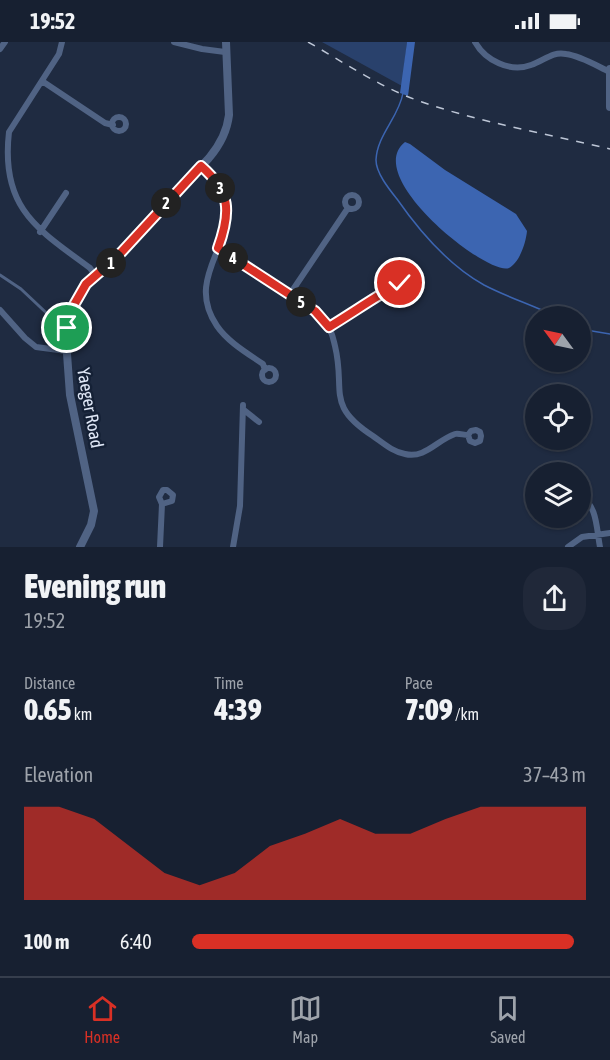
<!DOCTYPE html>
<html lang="en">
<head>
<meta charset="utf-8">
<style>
  body { margin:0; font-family:"Asap Condensed",sans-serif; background:#202839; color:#f1f3f6; height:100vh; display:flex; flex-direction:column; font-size:22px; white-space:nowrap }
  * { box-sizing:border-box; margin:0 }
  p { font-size:20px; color:#9ea3ab }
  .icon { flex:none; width:33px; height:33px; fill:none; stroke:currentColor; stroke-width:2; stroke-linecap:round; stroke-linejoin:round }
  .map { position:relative; height:505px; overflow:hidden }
  .drawer { display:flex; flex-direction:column; background:#172031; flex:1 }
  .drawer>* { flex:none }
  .needle { width:39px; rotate:303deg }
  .buttons { position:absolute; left:525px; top:264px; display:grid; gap:12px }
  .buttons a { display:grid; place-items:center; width:66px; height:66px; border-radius:50%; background:#172031; box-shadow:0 2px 4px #0004,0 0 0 2px #363e4d; font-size:30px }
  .pin { position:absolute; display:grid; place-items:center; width:51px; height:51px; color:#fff; margin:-26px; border:3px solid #fff; border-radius:50%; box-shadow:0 2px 6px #0007 }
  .km { position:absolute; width:30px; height:30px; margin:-15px; border-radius:50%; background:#222; color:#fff; font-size:16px; line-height:30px; text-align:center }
  .round { display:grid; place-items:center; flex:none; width:63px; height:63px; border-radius:24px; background:#202839 }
  .headline { display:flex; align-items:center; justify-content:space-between; height:102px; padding:0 24px }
  h1 { font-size:33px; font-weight:800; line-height:45px }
  .metrics { display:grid; grid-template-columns:repeat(3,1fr); gap:9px; height:102px; padding:6px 24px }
  .metrics div { display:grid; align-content:center }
  .metrics b { font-size:30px; font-weight:800 }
  .metrics small { font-size:16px; font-weight:400 }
  .metrics p { font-size:16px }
  .chart { height:168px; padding:12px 24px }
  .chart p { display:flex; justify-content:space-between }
  .chart svg { width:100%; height:108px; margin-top:6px; fill:#d93025; opacity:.7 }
  ul { padding:0 24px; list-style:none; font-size:20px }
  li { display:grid; grid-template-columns:96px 72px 1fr; align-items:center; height:45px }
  li i { height:15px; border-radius:8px; background:#d93025 }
  .status { display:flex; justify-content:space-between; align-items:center; height:42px; padding:0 30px; background:#172031; direction:ltr }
  .status svg { height:16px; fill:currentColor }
  .menu { display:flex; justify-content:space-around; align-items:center; height:84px; border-top:2px solid #363e4d; background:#172031; font-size:16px; color:#9ea3ab }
  .menu a { display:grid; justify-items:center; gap:3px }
  .menu .selected { color:#d93025 }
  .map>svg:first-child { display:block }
  .green { fill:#29416c }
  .water { fill:#3c65b1 }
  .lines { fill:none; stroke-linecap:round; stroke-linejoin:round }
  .stream { stroke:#3c65b1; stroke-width:1.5 }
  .service { stroke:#506384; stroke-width:3 }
  .minor { stroke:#506384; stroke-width:6 }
  .tertiary { stroke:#506384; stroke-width:8 }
  .rail { stroke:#bdc6d6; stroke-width:1.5; stroke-dasharray:8 8; stroke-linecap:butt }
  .route-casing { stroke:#fff; stroke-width:12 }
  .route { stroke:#d93025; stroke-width:8 }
  .labels { text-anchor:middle; stroke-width:5; stroke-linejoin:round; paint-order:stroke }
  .street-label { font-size:18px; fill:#dfe7f6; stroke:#152136 }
</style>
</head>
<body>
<div class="status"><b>19:52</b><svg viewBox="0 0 49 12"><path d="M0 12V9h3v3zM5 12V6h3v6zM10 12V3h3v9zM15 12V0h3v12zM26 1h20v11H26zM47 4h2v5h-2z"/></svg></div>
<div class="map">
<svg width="610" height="505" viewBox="0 0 610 505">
  <rect width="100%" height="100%" fill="#1f2b41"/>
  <path class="green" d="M322 0H407L402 44Z"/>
  <path class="water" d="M407 0H415L408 54 400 51Z
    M405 100 410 102 445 128 516 172 527 189C526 200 520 220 509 226 489 235 361 135 405 100Z"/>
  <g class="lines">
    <path class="stream" d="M403 51C399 75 377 93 376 118 376 131 389 147 397 157 420 190 448 223 484 243 507 255 532 263 555 274
      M580 287 610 292"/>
    <path class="service" d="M0 233 21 247 56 280 66 286"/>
    <path class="minor" d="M62 0 59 12 9 90C0 167 39 188 90 226L95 233
      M174 0 202 7 225 10
      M475 0C485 18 510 31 531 23 544 19 552 9 566 12 581 14 597 24 610 30
      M0 7 5 0
      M42 39 105 81 113 83
      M112 82a7 7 0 1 1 14 0a7 7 0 1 1-14 0Z
      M201 124C270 185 175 223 217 284 228 300 247 311 263 322L265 328
      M345 160a7 7 0 1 1 14 0a7 7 0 1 1-14 0Z
      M40 190 66 151
      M218 206C248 225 307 256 327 282 332 289 333 296 335 304 346 349 325 363 373 394 383 401 393 410 405 412 425 417 437 398 455 392 458 391 464 393 468 393L471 389 476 388 480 390 481 394 480 399 475 401 470 399 468 393
      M388 236a7 7 0 1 1 14 0a7 7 0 1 1-14 0Z
      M290 252 348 166
      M0 268 25 296 36 305 66 309
      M329 285 384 252 392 243
      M262 333a7 7 0 1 1 14 0a7 7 0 1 1-14 0Z
      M244 368 259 380
      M580 452C598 466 596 485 600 505
      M160 505 162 462 159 455 163 448H167L173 453 172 459 162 462
      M233 505 240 464 243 363
      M568 505 582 495 610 491"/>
    <path class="tertiary" d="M610 27V65
      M80 505 91 483 94 469 70 353 66 298 70 271 86 242 117 215 209 116C220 103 227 90 229 73L226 0"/>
    <path class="rail" d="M308 0C345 21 381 46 422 60 483 81 548 92 610 107"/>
  </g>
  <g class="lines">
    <g class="route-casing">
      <path id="route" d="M67 286 74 263 86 242 117 215 201 124C231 150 231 170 218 206L315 269 329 285C352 271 378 253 400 241"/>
    </g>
    <use href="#route" class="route"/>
  </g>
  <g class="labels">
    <g class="street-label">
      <text transform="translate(90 366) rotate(80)" y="6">Yaeger Road</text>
    </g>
  </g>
</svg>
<div class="buttons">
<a><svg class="needle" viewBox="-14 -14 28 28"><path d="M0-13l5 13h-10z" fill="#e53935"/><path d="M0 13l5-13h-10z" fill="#9ea3ab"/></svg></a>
<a><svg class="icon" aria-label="locate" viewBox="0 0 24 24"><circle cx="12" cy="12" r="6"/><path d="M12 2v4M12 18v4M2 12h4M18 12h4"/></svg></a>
<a><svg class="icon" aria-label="layers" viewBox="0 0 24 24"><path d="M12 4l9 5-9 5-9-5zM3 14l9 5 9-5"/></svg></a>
</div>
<div class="pin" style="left:67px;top:286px;background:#1e9e55"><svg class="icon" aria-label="arrive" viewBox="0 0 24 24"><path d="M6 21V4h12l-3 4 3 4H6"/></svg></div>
<div class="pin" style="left:400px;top:241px;background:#d93025"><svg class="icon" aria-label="check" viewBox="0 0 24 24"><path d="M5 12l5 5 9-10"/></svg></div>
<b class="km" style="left:111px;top:221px">1</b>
<b class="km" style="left:166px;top:161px">2</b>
<b class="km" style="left:220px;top:146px">3</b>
<b class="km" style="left:233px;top:216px">4</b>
<b class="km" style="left:301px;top:260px">5</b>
</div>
<section class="drawer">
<div class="headline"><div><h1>Evening run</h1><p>19:52</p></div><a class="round"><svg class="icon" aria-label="share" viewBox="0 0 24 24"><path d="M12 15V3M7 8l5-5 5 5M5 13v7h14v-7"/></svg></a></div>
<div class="metrics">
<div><p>Distance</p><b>0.65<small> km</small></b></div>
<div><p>Time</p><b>4:39</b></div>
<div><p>Pace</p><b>7:09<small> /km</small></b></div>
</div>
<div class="chart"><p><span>Elevation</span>37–43 m</p>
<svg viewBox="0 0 160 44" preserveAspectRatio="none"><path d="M0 44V6L10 6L20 11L30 22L40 33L50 38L60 33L70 22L80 17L90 11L100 17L110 17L120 11L130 6L140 6L150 6L160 6V44z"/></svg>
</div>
<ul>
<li><b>100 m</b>6:40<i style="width:97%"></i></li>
</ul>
</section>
<nav class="menu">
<a class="selected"><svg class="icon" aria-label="home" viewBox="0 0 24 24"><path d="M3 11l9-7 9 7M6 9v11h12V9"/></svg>Home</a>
<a><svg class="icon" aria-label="map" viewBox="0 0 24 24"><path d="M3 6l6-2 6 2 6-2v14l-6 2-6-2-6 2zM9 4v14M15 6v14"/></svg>Map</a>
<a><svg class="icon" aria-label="saved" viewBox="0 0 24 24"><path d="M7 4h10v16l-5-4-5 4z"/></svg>Saved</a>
</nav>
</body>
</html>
